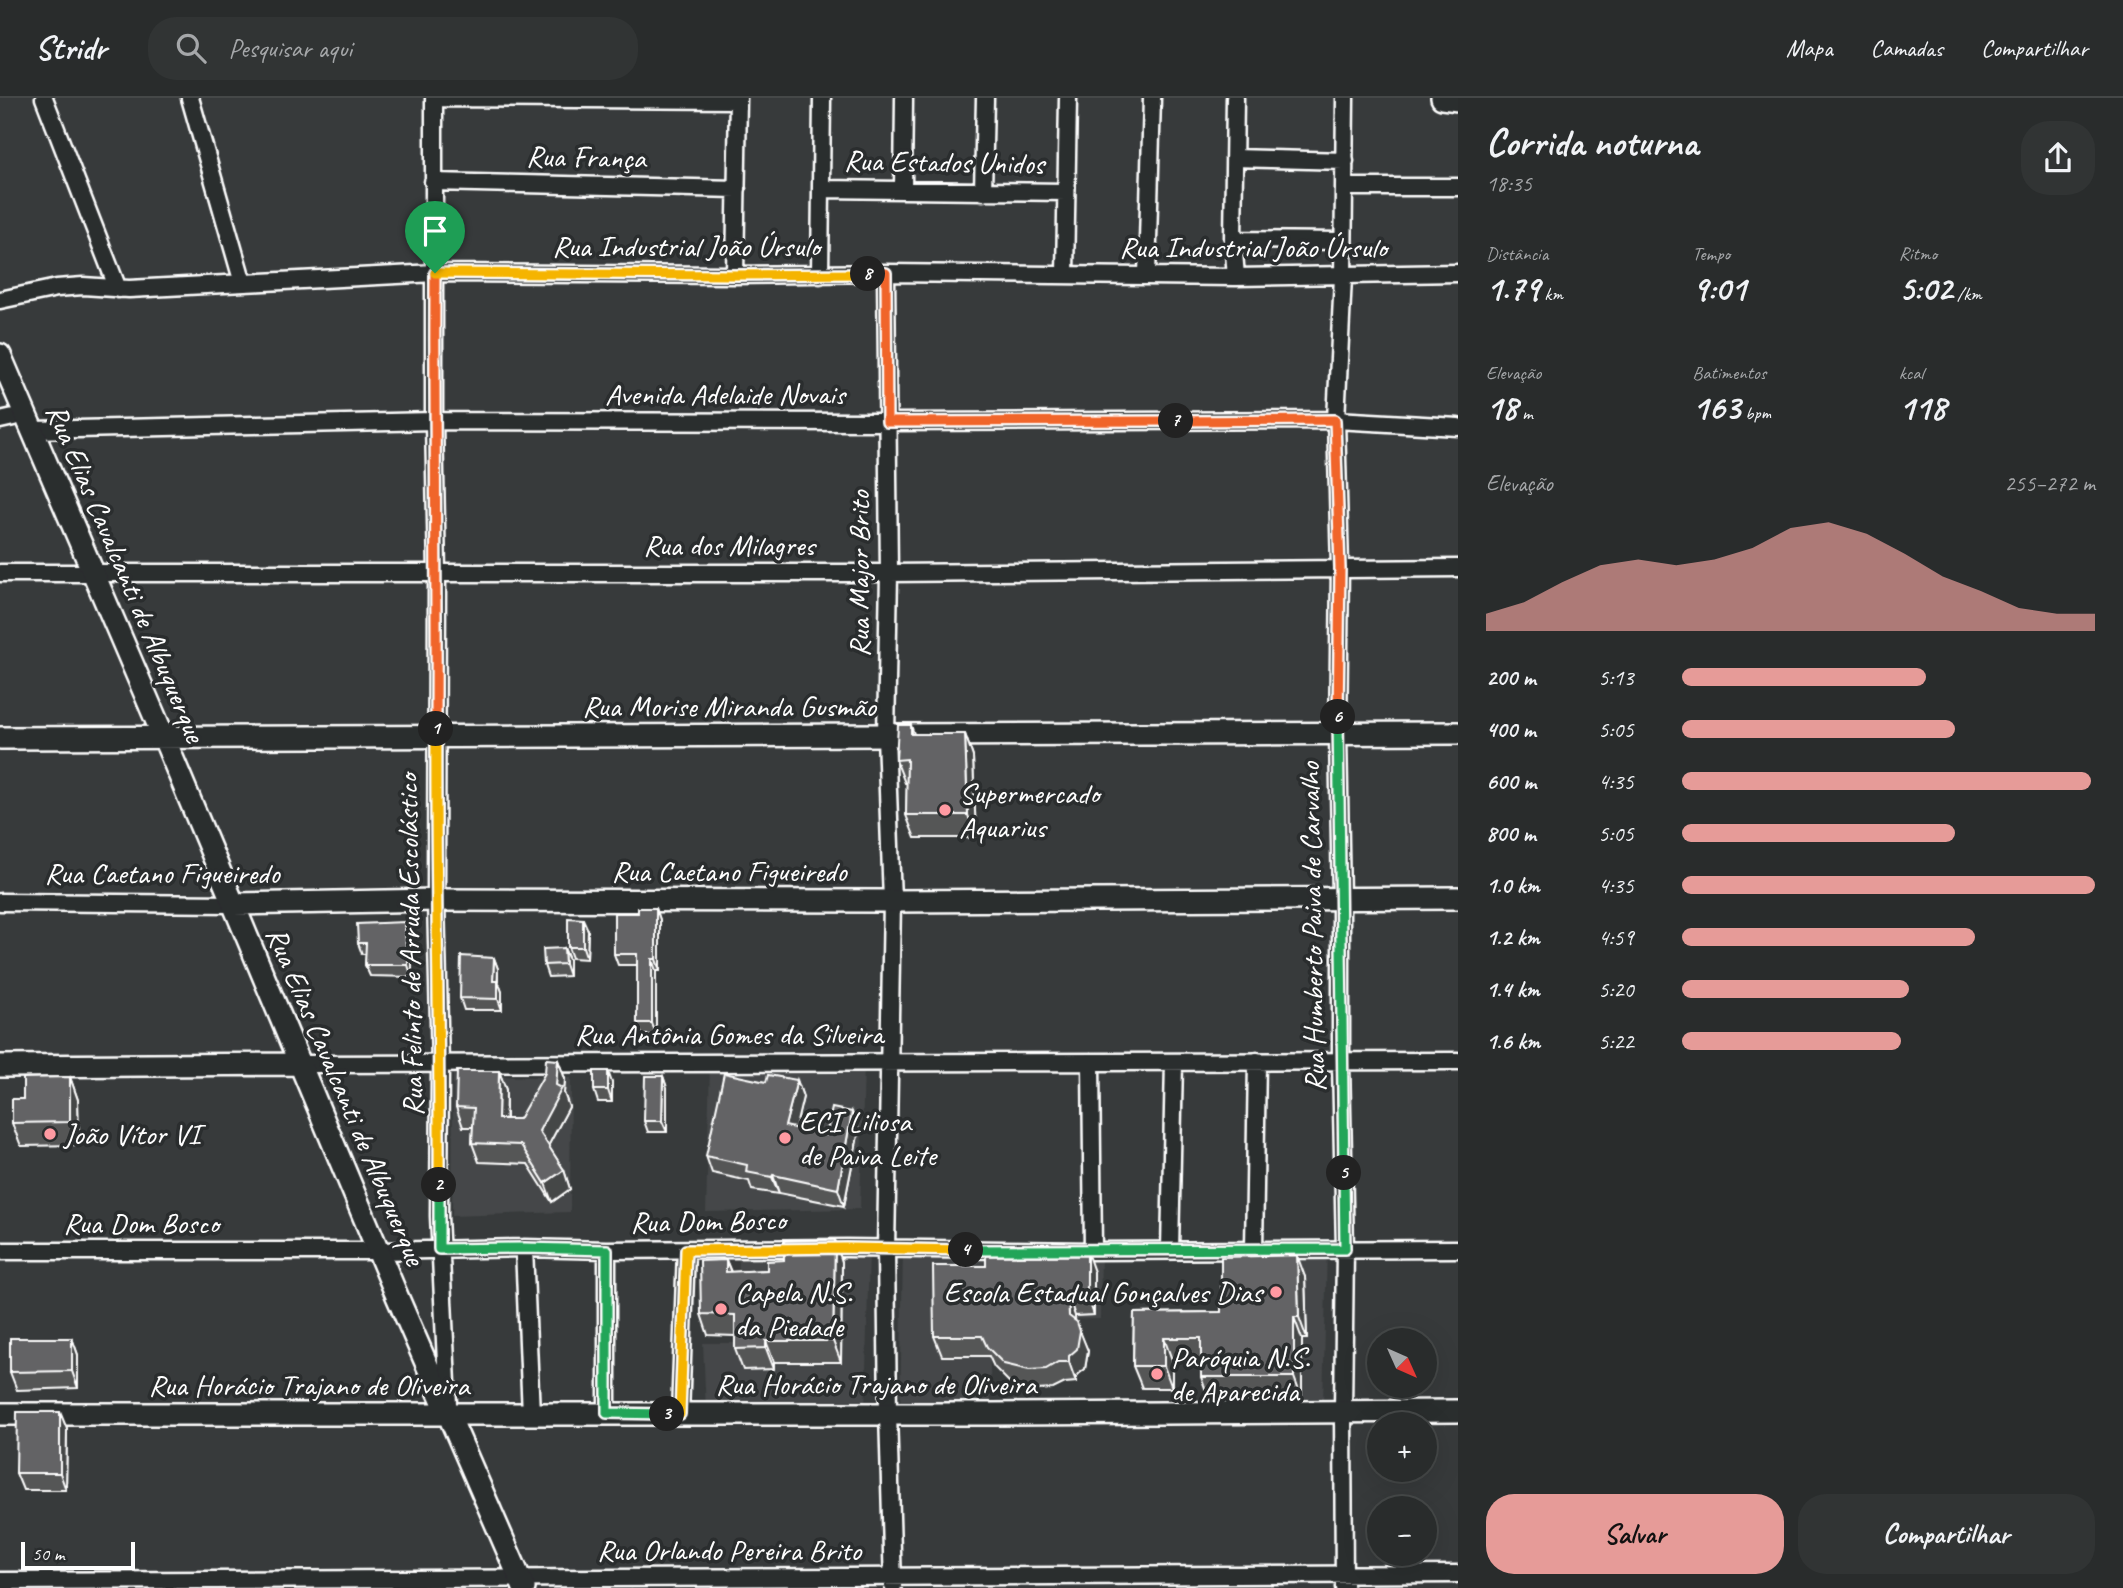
<!DOCTYPE html>
<html lang="pt">
<head>
<meta charset="utf-8">
<style>
  body { margin:0; font-family:Caveat,sans-serif; background:#313434; color:#f1f3f6; height:100vh; display:flex; flex-direction:column; font-size:26px; white-space:nowrap }
  * { box-sizing:border-box; margin:0 }
  p { font-size:23px; color:#a5a7a9 }
  .icon { flex:none; width:38px; height:38px; fill:none; stroke:currentColor; stroke-width:2; stroke-linecap:round; stroke-linejoin:round }
  .map { position:relative; flex:1; overflow:hidden }
  .panel { display:flex; flex-direction:column; background:#292c2c; width:665px }
  .panel>* { flex:none }
  .needle { width:46px; rotate:135deg }
  .buttons { position:absolute; left:1367px; top:1230px; display:grid; gap:14px }
  .buttons a { display:grid; place-items:center; width:70px; height:70px; border-radius:50%; background:#292c2c; box-shadow:0 7px 28px #0002,0 0 0 2px #454848; font-size:35px }
  .scale { position:absolute; left:21px; bottom:18px; width:114px; box-sizing:border-box; padding-left:7px; border:4px solid #fff; border-top:0; font-size:19px; line-height:24px; white-space:nowrap; color:#fff; -webkit-text-stroke:5px #2a2d2e; paint-order:stroke }
  .pin { position:absolute; display:grid; place-items:center; width:60px; height:60px; color:#fff; margin:-72px -30px; border-radius:50% 50% 50% 0; rotate:-45deg; box-shadow:0 0 7px #0007 }
  .pin .icon { rotate:45deg }
  .km { position:absolute; width:35px; height:35px; margin:-18px; border-radius:50%; background:#222; color:#fff; font-size:19px; line-height:35px; text-align:center }
  .round { display:grid; place-items:center; flex:none; width:74px; height:74px; border-radius:28px; background:#313434 }
  .overview { display:flex; align-items:center; justify-content:space-between; height:119px; padding:0 28px }
  h1 { font-size:38px; font-weight:700; line-height:52px }
  .metrics { display:grid; grid-template-columns:repeat(3,1fr); gap:10px; height:119px; padding:7px 28px }
  .metrics div { display:grid; align-content:center }
  .metrics b { font-size:35px; font-weight:700 }
  .metrics small { font-size:19px; font-weight:400 }
  .metrics p { font-size:19px }
  .chart { height:196px; padding:14px 28px }
  .chart p { display:flex; justify-content:space-between }
  .chart svg { width:100%; height:126px; margin-top:7px; fill:#e69b98; opacity:.7 }
  .button { display:flex; gap:14px; margin-top:auto; padding:14px 28px }
  .button a { flex:1; height:80px; border-radius:28px; background:#e69b98; color:#111; font-size:28px; font-weight:700; line-height:80px; text-align:center }
  .button a+a { background:#313434; color:#f1f3f6 }
  ul { padding:0 28px; list-style:none; font-size:23px }
  li { display:grid; grid-template-columns:112px 84px 1fr; align-items:center; height:52px }
  li i { height:18px; border-radius:9px; background:#e69b98 }
  header { display:flex; align-items:center; gap:42px; box-sizing:border-box; height:98px; padding:0 35px; background:#292c2c; border-bottom:2px solid #454848 }
  header strong { font-size:33px }
  nav { display:flex; gap:38px; margin-inline-start:auto; font-size:24px }
  .search { width:490px; height:63px; background:#313434; display:flex; align-items:center; gap:18px; box-sizing:border-box; padding:0 24px; border-radius:28px; color:#a5a7a9; font-size:26px }
  main { display:flex; flex:1; min-height:0 }
  .map>svg:first-child { display:block }
  .built { fill:#444748 }
  .lines { fill:none; stroke-linecap:round; stroke-linejoin:round }
  .street-casing { stroke:#fff; stroke-width:21 }
  .secondary-casing { stroke:#fff; stroke-width:26 }
  .street { stroke:#2a2d2e; stroke-width:16 }
  .secondary { stroke:#2a2d2e; stroke-width:21 }
  .wall { fill:#555657; stroke:#fff; stroke-width:2 }
  .shaded-wall { fill:#454647; stroke:#fff; stroke-width:2 }
  .building { fill:#636465; stroke:#fff; stroke-width:2 }
  .split-1-casing { stroke:#fff; stroke-width:14 }
  .split-2-casing { stroke:#fff; stroke-width:14 }
  .split-3-casing { stroke:#fff; stroke-width:14 }
  .split-4-casing { stroke:#fff; stroke-width:14 }
  .split-5-casing { stroke:#fff; stroke-width:14 }
  .split-6-casing { stroke:#fff; stroke-width:14 }
  .split-7-casing { stroke:#fff; stroke-width:14 }
  .split-8-casing { stroke:#fff; stroke-width:14 }
  .split-9-casing { stroke:#fff; stroke-width:14 }
  .split-1 { stroke:#f0652b; stroke-width:9 }
  .split-2 { stroke:#f5b400; stroke-width:9 }
  .split-3 { stroke:#22a559; stroke-width:9 }
  .split-4 { stroke:#f5b400; stroke-width:9 }
  .split-5 { stroke:#22a559; stroke-width:9 }
  .split-6 { stroke:#22a559; stroke-width:9 }
  .split-7 { stroke:#f0652b; stroke-width:9 }
  .split-8 { stroke:#f0652b; stroke-width:9 }
  .split-9 { stroke:#f5b400; stroke-width:9 }
  .poi-dot { fill:#ff9aa2; stroke:#2a2d2e; stroke-width:2.5 }
  .labels { text-anchor:middle; stroke-width:7; stroke-linejoin:round; paint-order:stroke }
  .street-label { font-size:30px; fill:#fff; stroke:#2a2d2e }
  .poi-label { font-size:30px; fill:#fff; stroke:#2a2d2e; text-anchor:start }
</style>
</head>
<body>
<header>
<strong>Stridr</strong>
<div class="search"><svg class="icon" aria-label="search" viewBox="0 0 24 24"><circle cx="10" cy="10" r="6"/><path d="M15 15l6 6"/></svg>Pesquisar aqui</div>
<nav><a>Mapa</a><a>Camadas</a><a>Compartilhar</a></nav>
</header>
<main>
<div class="map">
<svg width="1458" height="1490" viewBox="0 0 1458 1490">
  <rect width="100%" height="100%" fill="#373a3b"/>
  <filter id="ink" filterUnits="userSpaceOnUse"><feTurbulence type="fractalNoise" baseFrequency=".0143" numOctaves="2"/><feDisplacementMap in="SourceGraphic" scale="14" xChannelSelector="R" yChannelSelector="G"/><feConvolveMatrix kernelMatrix="1 2 1 2 8 2 1 2 1" color-interpolation-filters="sRGB"/></filter>
  <g filter="url(#ink)">
    <path class="built" d="M710 966 864 968 860 1111 706 1114Z
      M453 977 571 980 570 1114 452 1118Z
      M739 1151H869L865 1314H706L703 1245H737Z
      M1327 1151 1323 1308 1223 1313V1236L1227 1152Z
      M903 1152H1101L1100 1221 989 1223 991 1314H900Z"/>
    <g class="lines">
      <g class="street-casing">
        <path id="street" d="M44 0 118 191
          M190 0 243 185
          M434 0V323L437 475 436 802 440 967 439 1118 448 1306
          M434 0 738 2
          M1235 0 1233 142 1236 179
          M1234 60 1345 63
          M433 84 737 91
          M1345 89H1458
          M821 91 1066 94
          M903 92 904 0
          M983 94 985 0
          M1233 142 1343 143
          M886 175 889 475 886 638 892 803 886 1152 888 1315 893 1488
          M735 177 738 0
          M820 177 822 0
          M1065 177 1068 0
          M1147 178 1152 0
          M0 202 57 190 83 188 129 191 435 175 735 177 886 175 1236 179 1458 175
          M0 322 27 316
          M33 332 434 323 886 324 1336 322 1458 329
          M0 475H889L1458 470
          M0 804 234 806
          M1091 964 1093 1153
          M301 966 1458 963
          M524 1150 531 1316
          M1254 1151 1257 963
          M1170 1152 1174 964
          M0 1153H380L524 1150 607 1152 847 1150 1093 1153 1458 1151
          M607 1315V1152
          M680 1316 686 1152
          M0 1483 1458 1476
          M1344 1490 1343 1313 1345 1151 1341 964V801L1338 636 1340 469 1336 322 1343 179 1345 0"/>
      </g>
      <g class="secondary-casing">
        <path id="secondary" d="M1442 0 1458 2
          M0 257 164 640 397 1198 524 1490
          M0 640 1458 635
          M234 806 436 802 892 803 1458 800
          M0 968 301 966
          M0 1316H992L1458 1313"/>
      </g>
      <use href="#street" class="street"/>
      <use href="#secondary" class="secondary"/>
    </g>
    <path class="wall" d="M911 627 914 636H965L973 659 976 740H915L906 717 907 685H905L896 662Z
      M656 810 660 822V873H656V937H642L637 925V867H618L614 856 638 815Z
      M405 824 409 836 410 854 412 861V879L370 878 365 867 366 856H362L358 845Z
      M588 832 587 861 572 860 568 849Z
      M564 850 569 862V878L548 879 544 867Z
      M494 860 498 871V883L502 894V912H464L460 900Z
      M558 962 565 981 564 995 569 1009 548 1048 564 1072 570 1091 552 1104 528 1066 479 1064 472 1045 473 1029H463L456 1009 499 973 506 992V1021H519Z
      M663 978 667 990V1034H648L644 1023Z
      M70 979 78 1002 79 1047 21 1048 12 1025 23 1001Z
      M797 982 803 999 795 1030 826 1037 859 1032 844 1108 779 1095V1096L752 1092 749 1083 712 1075 706 1058 766 984Z
      M612 985V1004H598L594 992Z
      M835 1142 842 1164 841 1264H774V1271L743 1272 735 1251V1238L708 1237 701 1216 726 1162 731 1174 767 1172 784 1162Z
      M1049 1146 1052 1154 1094 1174V1217L1075 1218V1223L1088 1253 1085 1271 1076 1278V1284L1065 1285 1053 1291 1037 1292 1012 1287 994 1269 989 1258H942L934 1238 986 1168 1034 1153Z
      M1305 1179 1307 1241H1302V1301H1209L1201 1279V1262H1172V1290H1142L1133 1268 1134 1215 1221 1214Z
      M72 1240 78 1257V1290L17 1292 10 1274Z
      M67 1331 66 1392H23L16 1375Z"/>
    <path class="shaded-wall" d="M965 636 973 659 976 740 968 717Z
      M656 810 660 822V873L656 861Z
      M583 821 588 832 587 861 583 849Z
      M405 824 409 836 410 854 412 861V879L408 867 406 850Z
      M564 850 569 862V878L565 866Z
      M494 860 498 871 497 894 493 883Z
      M652 861 656 873V937L652 925Z
      M498 883 502 894V912L498 901Z
      M558 962 565 981 564 995 569 1009 546 1052 539 1033 556 987Z
      M499 973 506 992 505 1040 498 1021Z
      M608 973 612 985V1004L608 992Z
      M663 978 667 990V1034L662 1023Z
      M70 979 78 1002 79 1047 70 1024Z
      M797 982 803 999 792 1045 785 1028Z
      M852 1014 859 1032 844 1108 838 1091Z
      M564 1072 570 1091 552 1104 545 1085Z
      M773 1077 779 1095V1096L772 1079Z
      M835 1142 842 1164 841 1264 833 1243Z
      M1087 1154 1094 1174V1217L1087 1197Z
      M1297 1157 1305 1179 1307 1241 1299 1219Z
      M726 1162 734 1183 726 1174Z
      M1068 1197 1075 1218 1076 1238 1069 1218Z
      M1294 1219 1302 1241V1301L1294 1279Z
      M1080 1233 1088 1253 1085 1271 1076 1278V1284L1069 1264V1258Z
      M72 1240 78 1257V1290L72 1273Z
      M1164 1240 1172 1262V1290L1164 1268Z
      M766 1243 774 1264V1271L766 1250Z
      M60 1314 67 1331 66 1392 60 1375Z"/>
    <path class="building" d="M898 627H911V636H965L968 717H906L907 661 896 662Z
      M638 810H656V861H652V925H637V856H614V815H638Z
      M568 820 583 821V849H568Z
      M405 824 406 850H408V867H365L366 845H358L357 826Z
      M564 850 565 866 544 867 543 851Z
      M461 858 494 860 493 883H498V901L460 900Z
      M546 961 558 962 556 987 562 990 539 1033 564 1072 545 1085 521 1047 472 1045 474 1010 456 1009 457 973H499L498 1021H519L545 975Z
      M594 973H608V992H594Z
      M724 975 766 984 768 977 797 982 785 1028 826 1037 832 1010 852 1014 838 1091 773 1077 772 1079 746 1074 747 1067 706 1058Z
      M645 978H663L662 1023H644Z
      M70 979V1024L12 1025V1001H23V980Z
      M835 1142 833 1243H766V1250L735 1251V1217L701 1216 700 1163 726 1162V1174L767 1172V1163L784 1162V1143Z
      M1035 1146H1049V1154H1087V1197H1068L1069 1218 1077 1224 1080 1233 1077 1251 1069 1258V1264H1058L1046 1271 1029 1272 1004 1266 987 1249 982 1238H934L933 1168H986V1153H1034Z
      M1297 1157 1299 1219H1294V1279H1201V1240H1164V1268H1133L1134 1215 1221 1214V1159Z
      M10 1240H72V1273L10 1274Z
      M17 1314H60V1375H16Z"/>
  </g>
  <g class="lines" filter="url(#ink)">
    <g class="split-1-casing">
      <path id="split-1" d="M435 175C434 327 437 479 436 631"/>
    </g>
    <g class="split-2-casing">
      <path id="split-2" d="M436 631C435 783 440 934 439 1087"/>
    </g>
    <g class="split-3-casing">
      <path id="split-3" d="M439 1087V1151L524 1150 607 1152V1315L667 1316"/>
    </g>
    <g class="split-4-casing">
      <path id="split-4" d="M667 1316H680L686 1152 846 1150 966 1152"/>
    </g>
    <g class="split-5-casing">
      <path id="split-5" d="M966 1152 1345 1151 1344 1075"/>
    </g>
    <g class="split-6-casing">
      <path id="split-6" d="M1338 619 1344 1075"/>
    </g>
    <g class="split-7-casing">
      <path id="split-7" d="M1176 323 1335 322 1340 470 1338 619"/>
    </g>
    <g class="split-8-casing">
      <path id="split-8" d="M868 176 886 175 887 324 1176 323"/>
    </g>
    <g class="split-9-casing">
      <path id="split-9" d="M435 175 735 177 868 176"/>
    </g>
    <use href="#split-1" class="split-1"/>
    <use href="#split-2" class="split-2"/>
    <use href="#split-3" class="split-3"/>
    <use href="#split-4" class="split-4"/>
    <use href="#split-5" class="split-5"/>
    <use href="#split-6" class="split-6"/>
    <use href="#split-7" class="split-7"/>
    <use href="#split-8" class="split-8"/>
    <use href="#split-9" class="split-9"/>
  </g>
  <g class="poi-dot">
    <circle cx="945" cy="712" r="7"/>
    <circle cx="50" cy="1036" r="7"/>
    <circle cx="785" cy="1040" r="7"/>
    <circle cx="1276" cy="1194" r="7"/>
    <circle cx="721" cy="1211" r="7"/>
    <circle cx="1157" cy="1276" r="7"/>
  </g>
  <g class="labels">
    <g class="street-label">
      <text transform="translate(586 59) rotate(1)" y="10">Rua França</text>
      <text transform="translate(944 64) rotate(1)" y="10">Rua Estados Unidos</text>
      <text x="686" y="158">Rua Industrial João Úrsulo</text>
      <text x="1253" y="159">Rua Industrial João Úrsulo</text>
      <text x="725" y="306">Avenida Adelaide Novais</text>
      <text x="729" y="457">Rua dos Milagres</text>
      <text transform="translate(126 475) rotate(67)" y="10">Rua Elias Cavalcanti de Albuquerque</text>
      <text transform="translate(859 476) rotate(-90)" y="10">Rua Major Brito</text>
      <text x="729" y="618">Rua Morise Miranda Gusmão</text>
      <text x="729" y="783">Rua Caetano Figueiredo</text>
      <text x="162" y="785">Rua Caetano Figueiredo</text>
      <text transform="translate(1312 829) rotate(-91)" y="10">Rua Humberto Paiva de Carvalho</text>
      <text transform="translate(410 847) rotate(-91)" y="10">Rua Felinto de Arruda Escolástico</text>
      <text x="729" y="946">Rua Antônia Gomes da Silveira</text>
      <text transform="translate(346 998) rotate(67)" y="10">Rua Elias Cavalcanti de Albuquerque</text>
      <text transform="translate(708 1123) rotate(-1)" y="10">Rua Dom Bosco</text>
      <text x="141" y="1135">Rua Dom Bosco</text>
      <text x="876" y="1296">Rua Horácio Trajano de Oliveira</text>
      <text x="309" y="1297">Rua Horácio Trajano de Oliveira</text>
      <text x="729" y="1462">Rua Orlando Pereira Brito</text>
    </g>
    <g class="poi-label">
      <text x="959" y="705">Supermercado<tspan x="959" dy="34">Aquarius</tspan></text>
      <text x="799" y="1033">ECI Liliosa<tspan x="799" dy="34">de Paiva Leite</tspan></text>
      <text x="64" y="1046">João Vítor VI</text>
      <text x="735" y="1204">Capela N.S.<tspan x="735" dy="34">da Piedade</tspan></text>
      <text x="1262" y="1204" text-anchor="end">Escola Estadual Gonçalves Dias</text>
      <text x="1171" y="1269">Paróquia N.S.<tspan x="1171" dy="34">de Aparecida</tspan></text>
    </g>
  </g>
</svg>
<div class="buttons">
<a><svg class="needle" viewBox="-14 -14 28 28"><path d="M0-13l5 13h-10z" fill="#e53935"/><path d="M0 13l5-13h-10z" fill="#a5a7a9"/></svg></a>
<a>+</a>
<a>−</a>
</div>
<div class="scale">50 m</div>
<div class="pin" style="left:435px;top:175px;background:#1e9e55"><svg class="icon" aria-label="arrive" viewBox="0 0 24 24"><path d="M6 21V4h12l-3 4 3 4H6"/></svg></div>
<b class="km" style="left:436px;top:631px">1</b>
<b class="km" style="left:439px;top:1087px">2</b>
<b class="km" style="left:667px;top:1316px">3</b>
<b class="km" style="left:966px;top:1152px">4</b>
<b class="km" style="left:1344px;top:1075px">5</b>
<b class="km" style="left:1338px;top:619px">6</b>
<b class="km" style="left:1176px;top:323px">7</b>
<b class="km" style="left:868px;top:176px">8</b>
</div>
<section class="panel">
<div class="overview"><div><h1>Corrida noturna</h1><p>18:35</p></div><a class="round"><svg class="icon" aria-label="share" viewBox="0 0 24 24"><path d="M12 15V3M7 8l5-5 5 5M5 13v7h14v-7"/></svg></a></div>
<div class="metrics">
<div><p>Distância</p><b>1.79<small> km</small></b></div>
<div><p>Tempo</p><b>9:01</b></div>
<div><p>Ritmo</p><b>5:02<small> /km</small></b></div>
</div>
<div class="metrics">
<div><p>Elevação</p><b>18<small> m</small></b></div>
<div><p>Batimentos</p><b>163<small> bpm</small></b></div>
<div><p>kcal</p><b>118</b></div>
</div>
<div class="chart"><p><span>Elevação</span>255–272 m</p>
<svg viewBox="0 0 160 44" preserveAspectRatio="none"><path d="M0 44V38L10 34L20 27L30 21L40 19L50 21L60 19L70 15L80 8L90 6L100 10L110 17L120 25L130 30L140 36L150 38L160 38V44z"/></svg>
</div>
<ul>
<li><b>200 m</b>5:13<i style="width:59%"></i></li>
<li><b>400 m</b>5:05<i style="width:66%"></i></li>
<li><b>600 m</b>4:35<i style="width:99%"></i></li>
<li><b>800 m</b>5:05<i style="width:66%"></i></li>
<li><b>1.0 km</b>4:35<i style="width:100%"></i></li>
<li><b>1.2 km</b>4:59<i style="width:71%"></i></li>
<li><b>1.4 km</b>5:20<i style="width:55%"></i></li>
<li><b>1.6 km</b>5:22<i style="width:53%"></i></li>
</ul>
<div class="button"><a>Salvar</a><a>Compartilhar</a></div>
</section>
</main>
</body>
</html>
